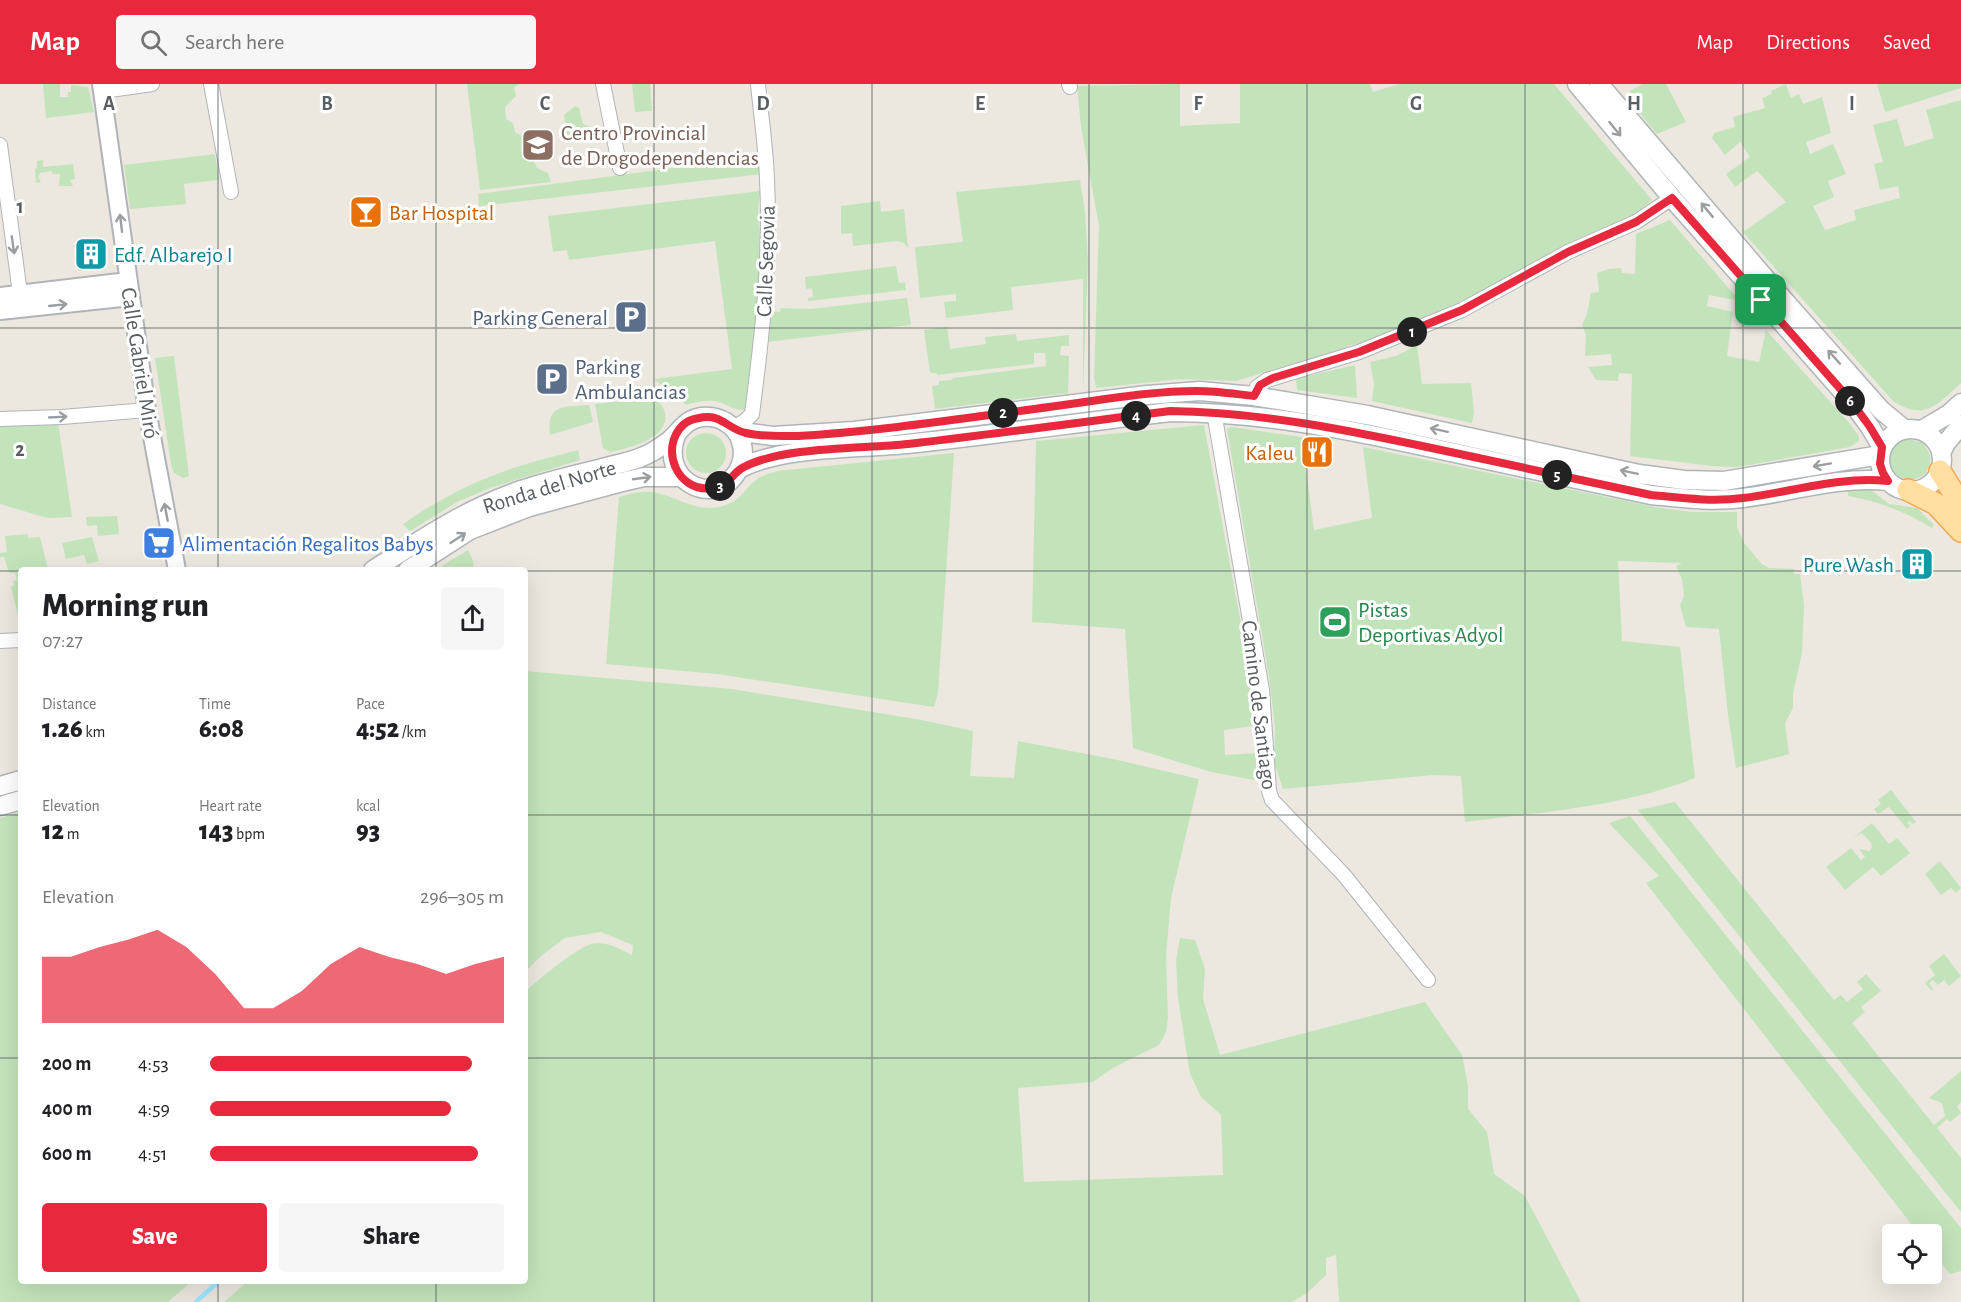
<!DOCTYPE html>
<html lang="en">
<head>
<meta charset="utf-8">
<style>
  body { margin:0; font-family:"Alegreya Sans",sans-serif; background:#f6f6f6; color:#202124; height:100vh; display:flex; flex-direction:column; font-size:22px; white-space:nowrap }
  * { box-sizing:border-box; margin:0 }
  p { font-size:20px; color:#757577 }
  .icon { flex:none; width:33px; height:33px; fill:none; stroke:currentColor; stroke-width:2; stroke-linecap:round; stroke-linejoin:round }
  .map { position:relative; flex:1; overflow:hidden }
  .side { position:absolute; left:18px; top:483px; width:510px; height:717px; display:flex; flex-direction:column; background:#fff; border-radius:6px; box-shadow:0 6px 24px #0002 }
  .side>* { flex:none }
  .tools { position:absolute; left:1882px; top:1140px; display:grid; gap:12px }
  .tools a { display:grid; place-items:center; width:60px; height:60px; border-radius:6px; background:#fff; box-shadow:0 6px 24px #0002; font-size:30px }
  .pin { position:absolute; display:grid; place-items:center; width:51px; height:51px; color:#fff; margin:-26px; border-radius:12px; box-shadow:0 3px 9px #0006 }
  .km { position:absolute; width:30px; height:30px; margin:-15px; border-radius:50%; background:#222; color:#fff; font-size:16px; line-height:30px; text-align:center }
  .round { display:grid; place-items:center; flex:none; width:63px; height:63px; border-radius:6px; background:#f6f6f6 }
  .headline { display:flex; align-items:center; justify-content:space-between; height:102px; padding:0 24px }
  h1 { font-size:33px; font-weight:800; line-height:45px }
  .metrics { display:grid; grid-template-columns:repeat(3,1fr); gap:9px; height:102px; padding:6px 24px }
  .metrics div { display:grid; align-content:center }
  .metrics b { font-size:26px; font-weight:800 }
  .metrics small { font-size:16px; font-weight:400 }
  .metrics p { font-size:16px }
  .chart { height:168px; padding:12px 24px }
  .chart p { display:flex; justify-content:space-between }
  .chart svg { width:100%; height:108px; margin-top:6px; fill:#e8293d; opacity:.7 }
  .cta { display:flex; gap:12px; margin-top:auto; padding:12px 24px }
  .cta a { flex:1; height:69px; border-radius:6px; background:#e8293d; color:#fff; font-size:24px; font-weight:800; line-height:69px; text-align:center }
  .cta a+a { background:#f6f6f6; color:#202124 }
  ul { padding:0 24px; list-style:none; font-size:20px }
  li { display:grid; grid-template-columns:96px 72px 1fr; align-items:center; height:45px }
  li i { height:15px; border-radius:8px; background:#e8293d }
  header { display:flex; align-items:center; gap:36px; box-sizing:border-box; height:84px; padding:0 30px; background:#e8293d; color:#fff }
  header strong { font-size:28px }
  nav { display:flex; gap:33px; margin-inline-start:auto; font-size:21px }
  .search { width:420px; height:54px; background:#f6f6f6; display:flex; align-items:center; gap:15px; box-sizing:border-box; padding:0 21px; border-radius:6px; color:#757577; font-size:22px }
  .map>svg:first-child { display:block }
  .green { fill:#c3e4bb }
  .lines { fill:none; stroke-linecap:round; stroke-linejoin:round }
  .stream { stroke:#9ce6ff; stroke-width:4.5 }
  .minor-casing { stroke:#b0b4b8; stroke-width:16 }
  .tertiary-casing { stroke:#b0b4b8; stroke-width:20 }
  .secondary-casing { stroke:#afb5b8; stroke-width:21 }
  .primary-casing { stroke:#f1a753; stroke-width:24 }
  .minor { stroke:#fff; stroke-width:14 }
  .tertiary { stroke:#fff; stroke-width:16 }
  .secondary { stroke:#fff; stroke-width:18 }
  .primary { stroke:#ffdea1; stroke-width:21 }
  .oneway { stroke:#9b9ea0 }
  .route-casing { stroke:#fff; stroke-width:12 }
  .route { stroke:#e8293d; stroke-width:8 }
  .grid { fill:none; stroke:#585e61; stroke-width:1.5; stroke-opacity:0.55 }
  .labels { text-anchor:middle; stroke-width:6; stroke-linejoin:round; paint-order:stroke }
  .education-label { font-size:22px; fill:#785e54; stroke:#fff; text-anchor:start }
  .food-label { font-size:22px; fill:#c56008; stroke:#fff; text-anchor:start }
  .culture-label { font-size:22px; fill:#0d838f; stroke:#fff; text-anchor:start }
  .street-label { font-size:22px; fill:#585e61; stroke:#fff }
  .service-label { font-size:22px; fill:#4e5e75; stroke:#fff; text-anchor:end }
  .shop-label { font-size:22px; fill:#366cbe; stroke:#fff; text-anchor:start }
  .leisure-label { font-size:22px; fill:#27864d; stroke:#fff; text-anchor:start }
  .grid-label { font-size:20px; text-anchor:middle; font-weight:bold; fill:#585e61; stroke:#fff; stroke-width:6; stroke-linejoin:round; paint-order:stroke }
</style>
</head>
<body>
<header>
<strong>Map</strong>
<div class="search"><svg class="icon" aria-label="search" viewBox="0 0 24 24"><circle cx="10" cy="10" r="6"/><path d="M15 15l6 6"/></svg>Search here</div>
<nav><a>Map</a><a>Directions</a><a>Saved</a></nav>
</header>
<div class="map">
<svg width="1961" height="1218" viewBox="0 0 1961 1218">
  <rect width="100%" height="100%" fill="#ece7df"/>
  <path class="green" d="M43 0H60V13H68V8H71V1L88 3 94 28 46 34Z
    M467 0H518L514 4 516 12 505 23 506 35 513 39 515 48 522 52 527 71 532 73 537 84 548 89 551 98 480 106Z
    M632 0H650L652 27 635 28Z
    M1180 0V42L1240 39V0H1370L1373 8 1399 0H1554L1652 116 1631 133 1577 155 1480 209 1431 230 1371 259 1351 261 1320 273 1299 278 1236 297 1181 295 1096 304 1094 293 1099 142 1081 43 1077 2Z
    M1643 0H1666L1686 38 1657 50 1628 15 1630 7Z
    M1786 0 1791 14 1799 10 1803 20 1822 13 1831 49 1806 58 1810 70 1833 60 1846 90 1828 97 1834 113 1813 122 1825 146 1856 136 1854 126 1900 114 1898 102 1880 106 1874 80 1883 78 1873 41 1897 35 1905 63 1934 54 1926 26 1961 16V299C1938 320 1925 338 1893 317L1743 148 1786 118 1757 87 1735 103 1726 90 1750 73 1740 58 1725 71 1712 54 1714 49 1735 43 1733 33 1765 24 1762 14 1772 10 1771 7Z
    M1877 0H1961V4L1885 28Z
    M575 22 579 24 583 40 591 43 593 51 588 56 567 50 564 31Z
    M761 69 762 90 479 122 478 110 673 84Z
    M215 70 219 96 184 100 186 120 130 125 124 81Z
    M43 76V83L73 80 75 95 70 96 73 102H59L60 90H52V87L40 89 38 93 41 98 36 99 35 85 37 84V77Z
    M1080 96 1085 128 1088 177 1083 308V195L1011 203 1013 226 946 234 944 218 956 217V210L920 214 915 163 963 158 956 108Z
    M760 107 758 124 762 181 747 325C737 329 726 319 715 317 705 316 695 318 686 321L654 295 732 285 715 157 569 176 567 166 553 168 548 132Z
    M880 117 881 128 904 125 908 164 904 159 897 157 853 162 852 149 841 150V122Z
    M1670 136 1737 214 1735 216 1709 211 1707 222 1733 228 1727 272 1759 278 1766 246 1850 340 1859 352V357L1850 363 1738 383 1711 382 1630 372 1632 290 1619 289 1618 297 1596 296 1588 283 1612 281 1611 270 1585 272 1586 251 1582 241 1587 230 1591 209 1599 208 1597 189 1609 185 1621 184 1622 189 1635 190 1636 150Z
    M896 182 899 199 905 198 906 206 808 217V214L813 213 812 204 806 205 805 193Z
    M907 214 911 241 767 258 769 227 780 228 781 224 810 225Z
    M947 243 950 265 986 260 985 253 1016 250 1017 257 1069 251V262H1061L1060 271 1069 272 1068 309 935 325 932 302 939 301V297L952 296 953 294 1046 282 1045 269H1034V280L937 291V289H930L924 246Z
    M1417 261 1422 300 1471 299 1474 328 1472 339 1372 317 1374 300 1370 278 1396 272Z
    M174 272 189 392 183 394 174 389 171 380 155 274Z
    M1355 281 1357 314 1297 306 1296 295Z
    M648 314C656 315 663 320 665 329 670 355 628 364 610 368L603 364 595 320Z
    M589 321 593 338 550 351C546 319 565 323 589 321Z
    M58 338 72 433 47 434 0 420V340Z
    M1204 341 1247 572 1253 642 1224 646 1225 671 1257 669 1256 681 1259 697 1211 688 1133 664 1125 545 1032 538 1036 357Z
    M1232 343 1302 353 1314 446 1372 434 1363 363 1655 423 1691 428H1737V443L1744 459 1762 480 1769 484 1794 485V490H1800L1804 522 1802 569 1793 609V624L1785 639 1789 670 1736 684 1728 631 1719 545 1686 543 1680 521 1684 512 1682 495 1676 482 1682 479 1618 477 1622 557 1680 563 1695 694C1622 723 1542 728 1465 738L1461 692 1434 691 1283 705 1274 678 1275 643 1269 593 1227 345Z
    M686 369a20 20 0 1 1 40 0a20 20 0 1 1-40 0Z
    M1906 355 1921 358C1931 367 1933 377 1926 389 1911 402 1893 395 1889 376L1894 362Z
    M578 366 580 376 493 403 459 417 410 447 403 440C430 421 459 405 489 393 518 381 548 374 578 366Z
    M954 369 938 609 934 623 717 590 606 580 619 413C630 410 640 407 651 408 675 411 694 428 719 423 741 418 742 407 756 396 762 391 770 389 778 387Z
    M1870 405 1889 420 1917 424 1934 441 1932 444C1905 428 1879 417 1848 412V407Z
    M117 432 119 450 98 452 97 441 87 442 86 433Z
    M28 450V454L40 453 48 486H21L20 540 11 502H14L13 497 17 496 15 489H9L4 473H0V469L7 468 5 452Z
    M92 453 99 477 87 480 84 471 66 475 62 459Z
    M468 466 473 477 474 486H435Z
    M525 587 732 605 922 636 973 647 970 692 1014 694 1018 657 1113 675 1199 695 1171 814 1166 872 1168 934 1166 948 1159 961 1111 985 1093 998 1018 1004 1024 1098 1223 1091 1221 1031 1201 1013 1190 990 1178 914 1176 877 1180 854 1195 856 1205 885 1203 915 1220 971 1425 918 1462 971 1468 1001V1025L1487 1048 1494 1090 1525 1112 1581 1218H1339L1336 1171 1326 1174V1191L1307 1209 1292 1218H224L248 1197H525V908C538 896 580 860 596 859 610 859 620 865 632 871L633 861 601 848 565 854 541 872 525 888Z
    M1891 706 1916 738 1913 740 1910 737 1907 738 1910 742 1907 745 1889 723 1878 730 1874 725 1881 720 1878 716Z
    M1675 718 1834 916 1841 911 1847 918 1863 905 1857 898 1866 890 1881 907 1861 923 1865 928 1852 939 1934 1041 1945 1032 1942 1019 1929 1014 1961 987V1018L1957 1022 1961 1029 1950 1038 1947 1035 1937 1044 1961 1074V1128L1638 726Z
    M21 728V1197H192L168 1218H0V734Z
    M1630 732 1961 1144V1187L1950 1190 1932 1167V1150H1919L1646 799 1659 792 1609 739Z
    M1872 739 1889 760 1897 754 1910 769 1881 792 1873 783 1845 806 1826 783 1851 764 1861 776 1865 773 1859 765 1869 767 1872 764 1871 759 1862 749 1853 754Z
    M1940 777 1961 804 1956 809 1951 804 1941 811 1925 790Z
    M1944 870 1961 892 1949 902 1944 896 1938 901 1933 896 1929 899 1933 905 1931 906 1925 899 1935 891 1929 882Z"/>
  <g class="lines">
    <path class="stream" d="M196 1218 219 1197"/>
    <g class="minor-casing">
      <path id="minor" d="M211 0 231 108
        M603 0 620 84
        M1069 0 1070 3
        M103 7 152 0
        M0 61 20 209
        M1254 312 1257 303 1267 296 1359 268 1462 226 1568 168 1636 138 1672 114
        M1214 328 1262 606 1269 707 1272 716 1344 791 1428 896
        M0 335 62 333 147 326
        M734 344 746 336 752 330C762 253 771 174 767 96 766 64 761 32 758 0
        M0 557 21 556"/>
    </g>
    <g class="tertiary-casing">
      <path id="tertiary" d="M101 0 147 326 177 486
        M0 212 128 197
        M0 227 131 213"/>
    </g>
    <g class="secondary-casing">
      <path id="secondary" d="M1577 0 1672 114 1851 317 1870 343 1882 363
        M1599 0 1783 215 1881 326 1904 345
        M734 344 742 348 773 352 854 347 1147 311 1200 307 1254 312 1367 331 1639 390 1684 396 1724 397 1880 371
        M1880 376a31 31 0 1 1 62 0a31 31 0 1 1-62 0Z
        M1922 346 1949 330 1961 319
        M1941 369 1946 359 1961 341
        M739 385C781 362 857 365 906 360 994 351 1082 338 1170 328 1262 328 1352 346 1441 366 1511 381 1581 396 1651 411 1682 414 1712 418 1743 414 1792 408 1838 392 1888 397
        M373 486C422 455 466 425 521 406 546 398 573 391 599 385 612 381 626 379 639 374 650 370 661 363 670 356 681 346 686 335 702 333 719 331 736 341 741 357 745 370 743 381 735 391 712 423 657 396 677 349
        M408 486 470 446 529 423 622 398 644 393H680
        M0 702 21 696
        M0 722 21 716"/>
    </g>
    <g class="primary-casing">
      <path id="primary" d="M1940 387 1961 421
        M1908 406 1936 420 1961 447"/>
    </g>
    <use href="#minor" class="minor"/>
    <use href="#tertiary" class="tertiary"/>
    <use href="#secondary" class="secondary"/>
    <use href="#primary" class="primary"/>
  </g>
  <defs><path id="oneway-shaft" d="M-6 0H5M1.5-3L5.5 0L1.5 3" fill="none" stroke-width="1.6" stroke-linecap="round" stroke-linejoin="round" transform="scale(1.5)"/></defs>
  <g class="oneway">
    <use href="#oneway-shaft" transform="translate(1615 45) rotate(51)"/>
    <use href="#oneway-shaft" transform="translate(1707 126) rotate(-130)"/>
    <use href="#oneway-shaft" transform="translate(121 139) rotate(-97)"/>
    <use href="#oneway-shaft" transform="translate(13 161) rotate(82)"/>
    <use href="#oneway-shaft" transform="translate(58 221) rotate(-6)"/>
    <use href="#oneway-shaft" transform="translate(1834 273) rotate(-132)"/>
    <use href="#oneway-shaft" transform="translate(58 333) rotate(-3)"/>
    <use href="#oneway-shaft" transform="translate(1439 346) rotate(-168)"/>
    <use href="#oneway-shaft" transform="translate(1822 381) rotate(170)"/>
    <use href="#oneway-shaft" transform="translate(1629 388) rotate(-168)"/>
    <use href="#oneway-shaft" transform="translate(642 394) rotate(-8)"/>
    <use href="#oneway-shaft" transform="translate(166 428) rotate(-101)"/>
    <use href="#oneway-shaft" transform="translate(458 454) rotate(-33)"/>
  </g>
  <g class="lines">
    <g class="route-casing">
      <path id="route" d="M1672 114 1851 317 1870 343 1882 363 1880 380 1883 389 1888 397C1838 392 1792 408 1743 414 1712 418 1682 414 1651 411 1581 396 1511 381 1441 366 1352 347 1262 328 1170 327 1083 338 996 350 908 360 862 365 785 362 744 383 731 389 731 402 712 404 677 409 659 364 683 341 687 337 693 335 699 334 722 329 727 345 746 349 763 353 780 352 798 352 882 347 965 334 1049 323 1097 317 1148 307 1197 307 1216 307 1235 310 1254 312L1260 301 1273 294 1359 268 1462 226 1568 168 1636 138Z"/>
    </g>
    <use href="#route" class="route"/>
  </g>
  <path class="grid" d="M218 0V486M436 0V486M654 0V1218M872 0V1218M1089 0V1218M1307 0V1218M1525 0V1218M1743 0V1218M0 244H1961M0 487H21M525 487H1961M0 731H21M525 731H1961M0 974H21M525 974H1961M218 1197V1218M436 1197V1218"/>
  <defs>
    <g id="school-square" transform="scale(1.725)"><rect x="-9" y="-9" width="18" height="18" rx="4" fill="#8d6e63" stroke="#fff"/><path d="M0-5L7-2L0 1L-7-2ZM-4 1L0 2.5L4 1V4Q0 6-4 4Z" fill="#fff"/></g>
    <g id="bar-square" transform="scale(1.725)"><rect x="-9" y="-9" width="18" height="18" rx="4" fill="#e8710a" stroke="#fff"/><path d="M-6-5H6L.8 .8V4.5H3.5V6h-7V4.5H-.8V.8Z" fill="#fff"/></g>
    <g id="building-square" transform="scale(1.725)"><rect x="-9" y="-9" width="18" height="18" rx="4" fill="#0f9aa8" stroke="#fff"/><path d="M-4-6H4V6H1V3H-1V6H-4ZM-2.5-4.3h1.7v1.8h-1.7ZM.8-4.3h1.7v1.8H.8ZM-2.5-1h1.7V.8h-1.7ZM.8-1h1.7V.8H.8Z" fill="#fff"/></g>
    <g id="parking-square" transform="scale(1.725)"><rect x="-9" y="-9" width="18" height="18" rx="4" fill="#5c6f8a" stroke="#fff"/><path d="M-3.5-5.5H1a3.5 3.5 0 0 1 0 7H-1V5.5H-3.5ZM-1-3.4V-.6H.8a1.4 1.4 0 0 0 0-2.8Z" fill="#fff"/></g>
    <g id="restaurant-square" transform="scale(1.725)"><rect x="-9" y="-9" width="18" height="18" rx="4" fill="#e8710a" stroke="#fff"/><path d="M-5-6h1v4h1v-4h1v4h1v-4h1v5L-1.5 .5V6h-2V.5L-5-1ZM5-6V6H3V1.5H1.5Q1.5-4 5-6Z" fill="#fff"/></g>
    <g id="supermarket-square" transform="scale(1.725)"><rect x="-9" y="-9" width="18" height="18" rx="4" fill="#3f7fe0" stroke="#fff"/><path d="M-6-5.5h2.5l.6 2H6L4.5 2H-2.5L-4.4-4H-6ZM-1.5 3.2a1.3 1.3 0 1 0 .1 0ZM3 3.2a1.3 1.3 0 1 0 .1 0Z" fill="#fff"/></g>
    <g id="stadium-square" transform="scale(1.725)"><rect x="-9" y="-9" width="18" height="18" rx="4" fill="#2e9e5b" stroke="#fff"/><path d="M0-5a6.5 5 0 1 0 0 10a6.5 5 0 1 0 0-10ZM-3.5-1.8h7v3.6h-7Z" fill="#fff"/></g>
  </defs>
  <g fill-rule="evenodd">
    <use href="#school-square" x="538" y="61"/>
    <use href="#bar-square" x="366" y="128"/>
    <use href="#building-square" x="91" y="170"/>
    <use href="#parking-square" x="631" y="233"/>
    <use href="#parking-square" x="552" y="295"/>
    <use href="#restaurant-square" x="1317" y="368"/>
    <use href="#supermarket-square" x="159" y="459"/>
    <use href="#building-square" x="1917" y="480"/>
    <use href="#stadium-square" x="1335" y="538"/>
  </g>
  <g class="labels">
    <g class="education-label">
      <text x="561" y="56">Centro Provincial<tspan x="561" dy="25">de Drogodependencias</tspan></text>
    </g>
    <g class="food-label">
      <text x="389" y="136">Bar Hospital</text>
      <text x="1294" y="376" text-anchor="end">Kaleu</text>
    </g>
    <g class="culture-label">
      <text x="114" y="178">Edf. Albarejo I</text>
      <text x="1894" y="488" text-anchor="end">Pure Wash</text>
    </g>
    <g class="street-label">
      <text transform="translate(765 177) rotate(-88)" y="8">Calle Segovia</text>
      <text transform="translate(141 279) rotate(81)" y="8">Calle Gabriel Miró</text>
      <text transform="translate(549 402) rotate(-17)" y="8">Ronda del Norte</text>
      <text transform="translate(1260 621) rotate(83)" y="8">Camino de Santiago</text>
    </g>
    <g class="service-label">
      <text x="608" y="241">Parking General</text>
      <text x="575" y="290" text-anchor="start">Parking<tspan x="575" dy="25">Ambulancias</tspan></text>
    </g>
    <g class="shop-label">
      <text x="182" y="467">Alimentación Regalitos Babys</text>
    </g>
    <g class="leisure-label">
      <text x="1358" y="533">Pistas<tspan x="1358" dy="25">Deportivas Adyol</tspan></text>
    </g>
  </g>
  <g class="grid-label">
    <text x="109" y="26">A</text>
    <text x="327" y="26">B</text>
    <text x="545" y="26">C</text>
    <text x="763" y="26">D</text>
    <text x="980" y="26">E</text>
    <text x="1198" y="26">F</text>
    <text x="1416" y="26">G</text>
    <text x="1634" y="26">H</text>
    <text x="1852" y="26">I</text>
    <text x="20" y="129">1</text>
    <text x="20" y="372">2</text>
  </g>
</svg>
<div class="tools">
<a><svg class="icon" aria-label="locate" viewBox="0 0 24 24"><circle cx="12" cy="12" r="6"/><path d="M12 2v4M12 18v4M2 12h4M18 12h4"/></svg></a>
</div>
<div class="pin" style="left:1761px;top:216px;background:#1e9e55"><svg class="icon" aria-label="arrive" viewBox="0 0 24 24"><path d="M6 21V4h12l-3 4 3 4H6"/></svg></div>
<b class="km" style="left:1412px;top:248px">1</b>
<b class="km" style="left:1003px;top:329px">2</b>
<b class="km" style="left:720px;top:402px">3</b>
<b class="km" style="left:1136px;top:332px">4</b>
<b class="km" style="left:1557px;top:391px">5</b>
<b class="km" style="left:1850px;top:317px">6</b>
<section class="side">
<div class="headline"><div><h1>Morning run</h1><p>07:27</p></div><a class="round"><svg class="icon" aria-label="share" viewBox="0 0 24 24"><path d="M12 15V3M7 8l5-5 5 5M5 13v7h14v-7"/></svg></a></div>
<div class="metrics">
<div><p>Distance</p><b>1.26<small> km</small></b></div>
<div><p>Time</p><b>6:08</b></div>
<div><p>Pace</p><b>4:52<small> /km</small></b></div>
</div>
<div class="metrics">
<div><p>Elevation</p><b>12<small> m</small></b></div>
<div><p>Heart rate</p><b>143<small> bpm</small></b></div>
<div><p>kcal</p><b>93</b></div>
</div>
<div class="chart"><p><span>Elevation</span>296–305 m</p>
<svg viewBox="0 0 160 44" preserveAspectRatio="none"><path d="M0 44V17L10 17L20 13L30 10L40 6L50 13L60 24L70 38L80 38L90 31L100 20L110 13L120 17L130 20L140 24L150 20L160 17V44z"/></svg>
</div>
<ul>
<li><b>200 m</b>4:53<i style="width:89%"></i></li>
<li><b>400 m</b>4:59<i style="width:82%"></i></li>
<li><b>600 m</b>4:51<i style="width:91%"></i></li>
</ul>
<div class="cta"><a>Save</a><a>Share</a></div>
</section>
</div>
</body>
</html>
